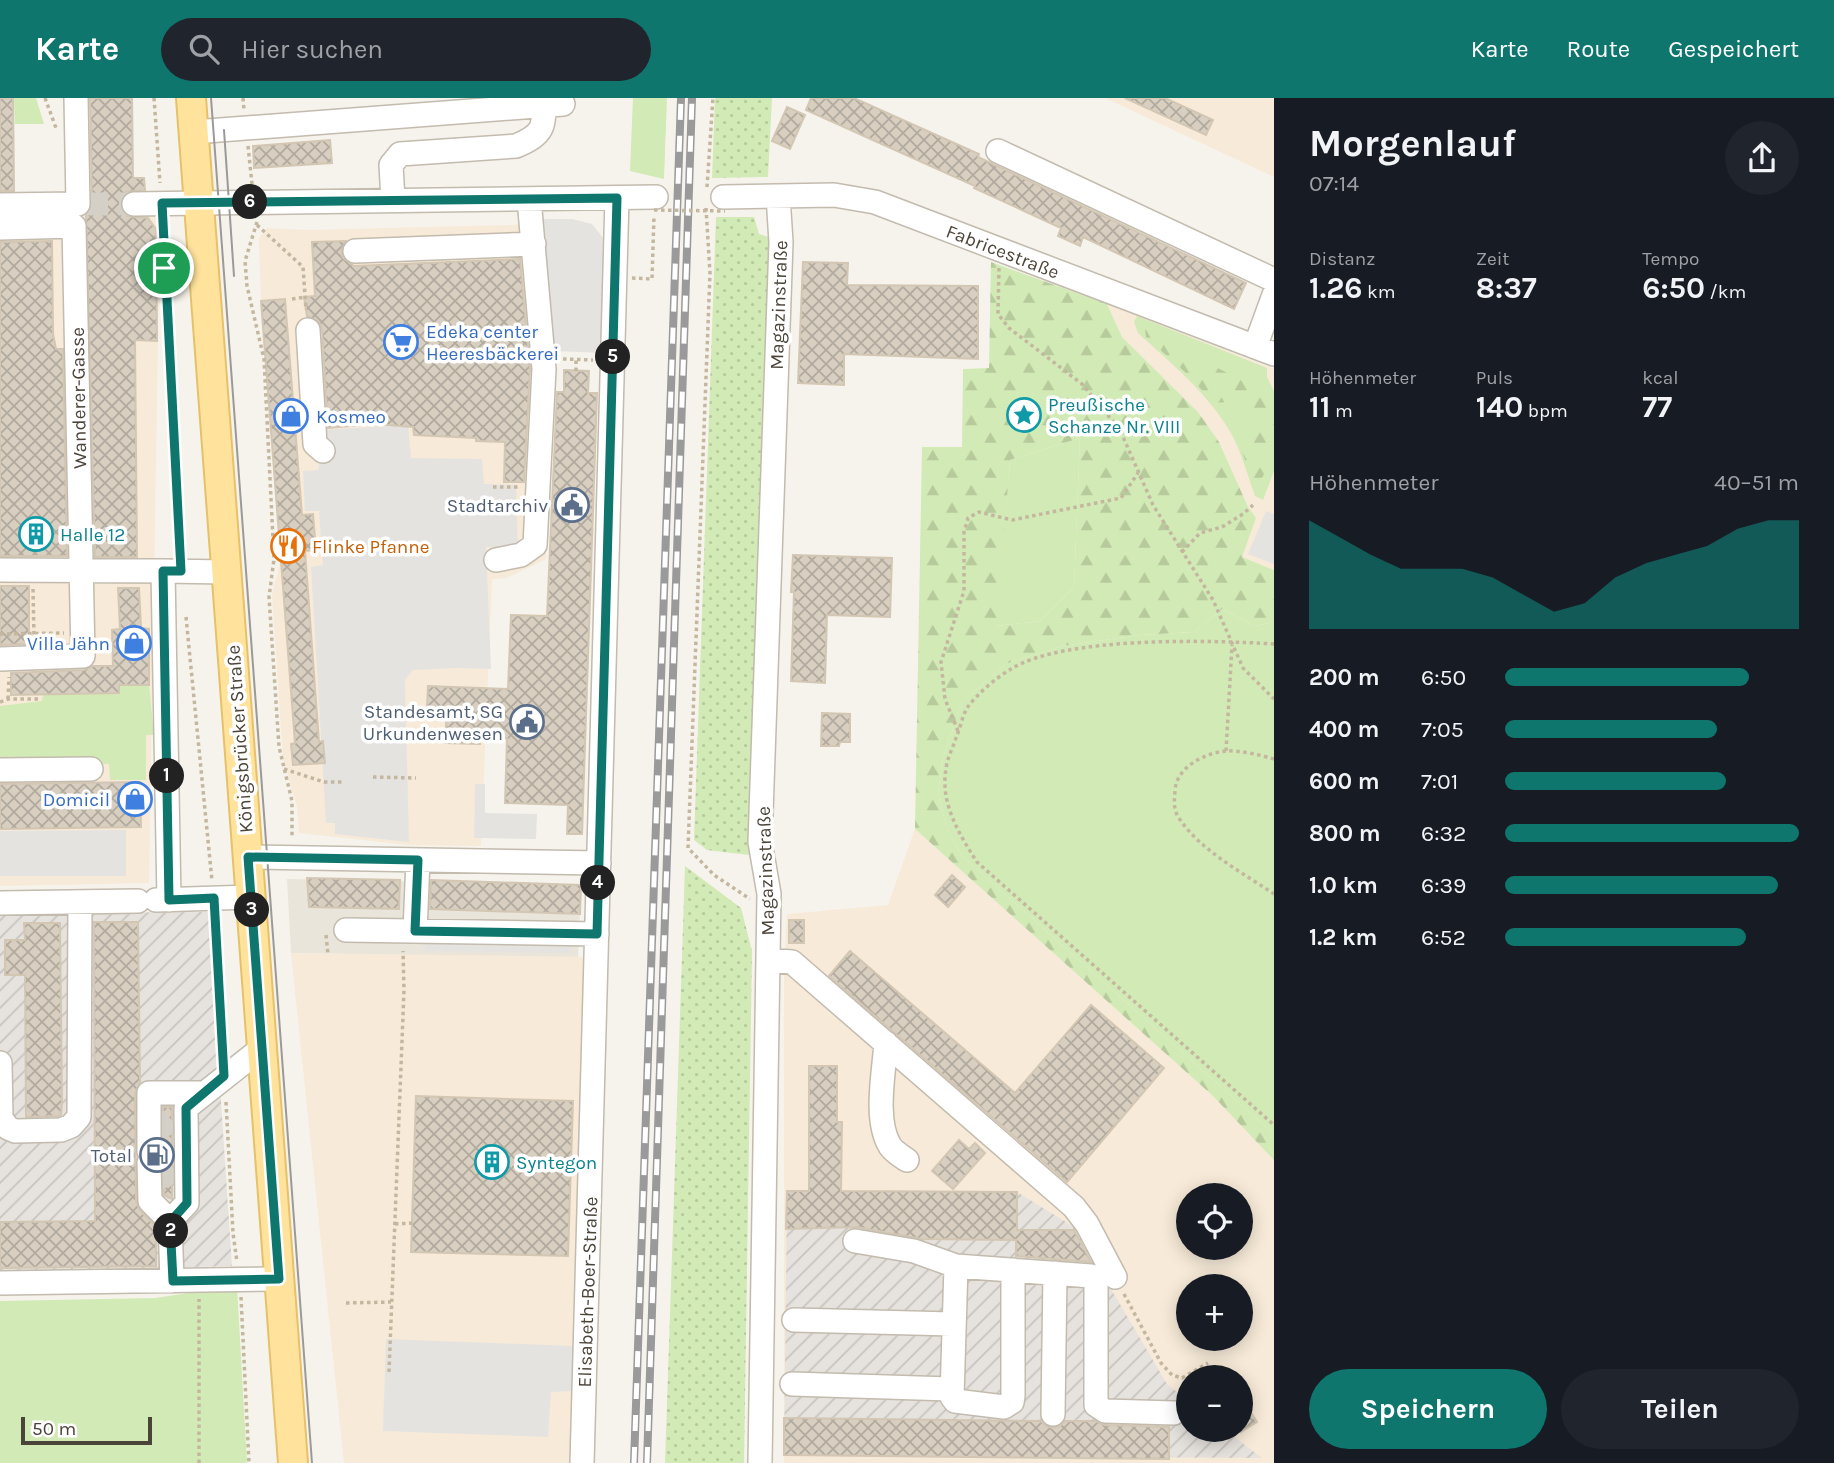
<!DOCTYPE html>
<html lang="de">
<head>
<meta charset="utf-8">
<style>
  body { margin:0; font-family:Karla,sans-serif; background:#20242c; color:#f1f3f6; height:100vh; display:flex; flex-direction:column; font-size:26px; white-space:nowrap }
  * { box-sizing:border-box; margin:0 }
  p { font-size:23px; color:#9ea1a6 }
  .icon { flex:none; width:38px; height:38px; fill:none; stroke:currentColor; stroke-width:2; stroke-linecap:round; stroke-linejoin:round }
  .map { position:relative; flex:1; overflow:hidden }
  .details { display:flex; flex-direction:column; background:#171b24; width:560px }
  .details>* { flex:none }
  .buttons { position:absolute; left:1176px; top:1085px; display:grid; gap:14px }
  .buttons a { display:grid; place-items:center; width:77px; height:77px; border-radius:50%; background:#171b24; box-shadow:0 4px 18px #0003; font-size:35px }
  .scale { position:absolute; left:21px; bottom:18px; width:131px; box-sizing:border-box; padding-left:7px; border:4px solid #4b4439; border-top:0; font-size:19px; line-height:24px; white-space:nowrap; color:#4b4439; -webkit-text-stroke:5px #fff; paint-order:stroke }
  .pin { position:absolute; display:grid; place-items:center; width:60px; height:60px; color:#fff; margin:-30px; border:4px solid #fff; border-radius:50%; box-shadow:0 2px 7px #0007 }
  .km { position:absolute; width:35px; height:35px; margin:-18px; border-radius:50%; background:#222; color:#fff; font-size:19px; line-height:35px; text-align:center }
  .round { display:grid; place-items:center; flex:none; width:74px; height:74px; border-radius:37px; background:#20242c }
  .summary { display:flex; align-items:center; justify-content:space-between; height:119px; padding:0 35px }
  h1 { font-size:38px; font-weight:700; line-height:52px }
  .stats { display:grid; grid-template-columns:repeat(3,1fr); gap:10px; height:119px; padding:7px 35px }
  .stats div { display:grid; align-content:center }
  .stats b { font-size:30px; font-weight:700 }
  .stats small { font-size:19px; font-weight:400 }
  .stats p { font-size:19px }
  .chart { height:196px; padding:14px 35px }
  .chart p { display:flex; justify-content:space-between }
  .chart svg { width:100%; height:126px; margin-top:7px; fill:#0f766e; opacity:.7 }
  .cta { display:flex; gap:14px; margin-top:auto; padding:14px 35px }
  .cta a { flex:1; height:80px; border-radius:42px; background:#0f766e; color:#fff; font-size:28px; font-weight:700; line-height:80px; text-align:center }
  .cta a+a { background:#20242c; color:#f1f3f6 }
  ul { padding:0 35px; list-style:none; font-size:23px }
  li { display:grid; grid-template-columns:112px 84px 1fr; align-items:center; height:52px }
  li i { height:18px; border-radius:9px; background:#0f766e }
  header { display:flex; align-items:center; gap:42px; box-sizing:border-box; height:98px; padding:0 35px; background:#0f766e; color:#fff }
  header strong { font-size:33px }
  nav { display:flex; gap:38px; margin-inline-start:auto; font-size:24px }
  .search { width:490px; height:63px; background:#20242c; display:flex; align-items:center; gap:18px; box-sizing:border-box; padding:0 24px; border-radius:38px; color:#9ea1a6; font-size:26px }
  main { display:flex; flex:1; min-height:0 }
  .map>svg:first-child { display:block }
  .residential { fill:#eae5da }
  .commercial { fill:#f7ead8; fill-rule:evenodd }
  .industrial { fill:url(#industrial-furrows) }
  .grass { fill:#d2eab5 }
  .forest { fill:url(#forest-firs); fill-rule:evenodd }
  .garden { fill:url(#garden-dots) }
  .parking { fill:#e5e3e0 }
  .building { fill:url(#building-cross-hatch); stroke:#d3c7b4; stroke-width:2 }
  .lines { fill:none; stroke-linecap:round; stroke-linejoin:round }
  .minor-tunnel { stroke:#d4d0c8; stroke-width:23; stroke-dasharray:23 11; stroke-linecap:butt }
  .minor-casing { stroke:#c2bbae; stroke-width:26 }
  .major-casing { stroke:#e6c16a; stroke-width:32 }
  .path { stroke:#c4b79f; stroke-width:3.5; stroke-dasharray:3.5 3.5; stroke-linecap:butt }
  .minor { stroke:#fff; stroke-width:23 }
  .major { stroke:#ffe39c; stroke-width:28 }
  .tram { stroke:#9a9a9a; stroke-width:2 }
  .rail-casing { stroke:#9a9a9a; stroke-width:8 }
  .rail { stroke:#fff; stroke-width:5; stroke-dasharray:16; stroke-linecap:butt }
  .path-bridge { stroke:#c4b79f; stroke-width:3.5; stroke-dasharray:3.5 3.5; stroke-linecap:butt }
  .route-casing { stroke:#fff; stroke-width:14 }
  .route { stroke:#0f766e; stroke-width:9 }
  .labels { text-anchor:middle; stroke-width:7; stroke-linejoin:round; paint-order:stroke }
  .street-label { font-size:19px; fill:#4b4439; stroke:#fff }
  .shop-label { font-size:19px; fill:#366cbe; stroke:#fff; text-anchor:start }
  .culture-label { font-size:19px; fill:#0d838f; stroke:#fff; text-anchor:start }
  .service-label { font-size:19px; fill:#4e5e75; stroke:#fff; text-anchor:end }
  .food-label { font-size:19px; fill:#c56008; stroke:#fff; text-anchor:start }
</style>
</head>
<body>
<header>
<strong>Karte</strong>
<div class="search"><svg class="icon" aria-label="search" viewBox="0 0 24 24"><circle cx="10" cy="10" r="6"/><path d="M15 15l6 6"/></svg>Hier suchen</div>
<nav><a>Karte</a><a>Route</a><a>Gespeichert</a></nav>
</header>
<main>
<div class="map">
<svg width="1274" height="1365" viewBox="0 0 1274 1365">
  <defs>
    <pattern id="industrial-furrows" width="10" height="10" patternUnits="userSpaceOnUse" patternTransform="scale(1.75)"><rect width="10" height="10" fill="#e6e2dd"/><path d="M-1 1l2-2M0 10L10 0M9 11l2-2" fill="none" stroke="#c7c3be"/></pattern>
    <pattern id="forest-firs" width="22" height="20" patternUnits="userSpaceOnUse" patternTransform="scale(1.75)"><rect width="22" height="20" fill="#d2eab5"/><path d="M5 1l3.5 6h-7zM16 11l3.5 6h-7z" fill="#b6ca9c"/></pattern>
    <pattern id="garden-dots" width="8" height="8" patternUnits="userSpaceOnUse" patternTransform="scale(1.75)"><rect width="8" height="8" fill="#d2eab5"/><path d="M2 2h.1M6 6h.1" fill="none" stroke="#b6ca9c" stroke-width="1.8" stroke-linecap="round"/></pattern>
    <pattern id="building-cross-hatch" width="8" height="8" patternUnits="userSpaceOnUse" patternTransform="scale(1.75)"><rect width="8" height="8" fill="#d8cfc1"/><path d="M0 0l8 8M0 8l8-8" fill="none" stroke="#b1aa9e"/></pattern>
  </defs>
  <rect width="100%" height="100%" fill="#f6f3ec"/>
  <path class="residential" d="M287 781 581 787 578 860 291 855Z"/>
  <path class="commercial" d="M1105 0H1274V79Z
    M85 113 84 125H86L131 124V117L160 118 149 785 0 788V114Z
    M543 121H572L592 126 603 140 551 253 546 461 507 480 492 481 481 748 409 747 299 735 297 709 283 661 272 496 281 461 261 203 259 140 267 130 307 132 514 127Z
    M1107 206 1274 271V472L1242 459 1256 420 1248 409 1219 344 1198 314 1122 239Z
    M915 731 1213 998 1274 1062V1365H784V871L787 816 888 807ZM1188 1097H1241V1150H1188ZM1188 1188H1241V1241H1188ZM1188 1279H1241V1332H1188Z
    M291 855 596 859 582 1365H344Z"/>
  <path class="industrial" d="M212 814 221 1004 232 1168 0 1174V815Z
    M787 1093 1017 1094 1079 1132 1095 1164 1167 1286 1188 1303V1332H1225L1262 1360 784 1357Z"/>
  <path class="grass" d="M14 0H36L44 26H15Z
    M633 0H667L664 81 630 73Z
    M1137 218 1267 270V279L1274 293V373L1263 402 1255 398C1248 378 1242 356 1232 337 1210 297 1171 265 1138 235L1134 224Z
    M1080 340 1074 489 1040 523 996 528 1010 362Z
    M1222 511 1254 528 1274 524V1036L962 758 947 731 938 695 943 659 962 605 1005 566 1062 548 1140 537 1194 534Z
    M119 587H149L154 637H146V682H110L109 666 0 667V608L42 603 43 596 119 595Z
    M237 1188 247 1365H0V1203L155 1200Z"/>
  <path class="forest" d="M991 164 1107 206 1122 239 1198 314 1219 344 1248 409 1256 420 1242 459 1274 472V524L1254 528 1222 511 1194 534 1140 537 1062 548 1005 566 962 605 943 659 938 695 947 731 962 758 1274 1036V1062L1213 998 915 731 922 349H962L963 271 989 270ZM1080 340 1074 489 1040 523 997 528 1010 362Z
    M1145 231 1274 300V360L1260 383 1251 381 1242 353 1251 328 1240 303 1214 305 1186 275 1146 239Z"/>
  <path class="garden" d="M715 0H772L768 79 712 80Z
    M716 119H754L759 136 772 140 749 757 707 752 694 742Z
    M685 768 741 810 752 853 744 1365H665Z"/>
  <path class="parking" d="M543 121H572L592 126 603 140 608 171V255L551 253Z
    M408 327 411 360 482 361 484 386 516 387 518 449H486L491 571 456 570 413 572 405 582 409 744 335 736V725H326L311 469 323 467 319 413H305L303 373 318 372 323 353 320 332Z
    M1266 413 1274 416V466L1248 456Z
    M475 686H485V715L537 716 536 741 474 740Z
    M126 732V778H0V733Z
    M425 837 571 839V855L425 853Z
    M386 1241 573 1248 572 1293 551 1294 548 1339 383 1333Z"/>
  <path class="building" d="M0 0H13L14 93H0Z
    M90 0H132L133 80H144L145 92 126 94 122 100 120 107 127 118 148 120 156 131 157 243 135 242 137 459H95L86 117 92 106Z
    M811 0H854L979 56 978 59 1246 185 1234 211 1083 139 1080 148 1058 138 1061 130 974 90 975 88 806 12Z
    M1125 0H1165L1213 22 1206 37Z
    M787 9 805 17 790 51 772 43Z
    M330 42 332 65 254 70 253 48Z
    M52 143 53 236 56 251H63L67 458H0V144Z
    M346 143 341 153 343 160 354 168 520 161 530 271 524 384H504L505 344 476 343V340L414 337 413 329 375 326 328 330 322 231 319 224 307 218 304 199 315 198 312 144Z
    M803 164 848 165 847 187 978 188V261L844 256V287L798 285Z
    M285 201 302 417 313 416 316 452 305 453 319 644 323 643 325 665 293 667 291 646 295 645 261 203Z
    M564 272 589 273 588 295H597L582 736H567L568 707 505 705 507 640 480 641V646L445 645 447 611 427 610 428 588 508 591 511 517 547 518 557 294H564Z
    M793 457 892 460 890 519 827 517 825 585 791 583 794 494H791Z
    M0 488H29V546L0 547Z
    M118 490H139L141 530 149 531V587H119V595L11 597V575L84 572 92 568H113L112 532 120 531Z
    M822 615 850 616V644H840L839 648H821Z
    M140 684 141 729 0 731V686Z
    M952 777 965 789 948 809 935 797Z
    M307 780 400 782 399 811 309 809Z
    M431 782 581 787 580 816 430 811Z
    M789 822H804V845H789Z
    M94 824H138L140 985 135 995 136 1103 140 1113 156 1128V1168L0 1170V1124L95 1123Z
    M24 825H60L62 1004 61 1017 58 1018 26 1019 25 877H5V842H25Z
    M850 853 1015 995 1091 907 1164 970 1067 1084 829 878Z
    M809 968H837V1024H842L841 1093 1017 1094V1132H1074L1091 1164 1016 1158V1142L921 1141 857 1129 786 1131 787 1093H809Z
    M416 998 573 1003 568 1158 411 1154Z
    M163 1009H172V1101L164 1097 161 1059Z
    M959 1042 969 1051 975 1045 985 1055 953 1091 932 1073Z
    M1241 1299 1257 1324 1241 1334Z
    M784 1320 1041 1323 1046 1328 1053 1330 1060 1328 1065 1323H1095L1105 1327 1169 1329V1361L784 1357Z"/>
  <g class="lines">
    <path class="minor-tunnel" d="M85 106H134
      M153 1036 180 1014
      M154 1083 180 1069"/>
    <g class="minor-casing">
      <path id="minor" d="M194 34 563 6
        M998 53 1274 182
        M723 99 834 97 875 104 1274 256
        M393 102 391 67 400 56 516 48C544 36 545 29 543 0
        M134 106 656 99
        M0 107 78 106 76 0
        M0 130 74 128 83 558 0 561
        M355 153 534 146
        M308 232 315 346 323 353
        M1255 249 1274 197
        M496 462 521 457 535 447 544 271 529 101
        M0 472 163 473
        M0 672 91 671
        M248 759 599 765
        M156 802 251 799
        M169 802 163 473 227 474
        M0 805 138 803
        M346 832 597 836
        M415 833 418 762
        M768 862 792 864 1074 1109 1087 1126 1115 1179
        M886 945C884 974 874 1022 890 1048 894 1054 901 1058 907 1062
        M0 965 1 1020 8 1030 15 1033 61 1032 71 1028 79 1019 80 805
        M149 1053V995H204
        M149 1065 150 1103 170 1123 172 1183
        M170 1123 187 1105 186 1010 262 950
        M855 1143 914 1153 956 1168 1091 1178 1096 1187V1307L1105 1313 1174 1315
        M956 1168 952 1299 955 1303 1004 1309 1012 1304 1013 1298V1172
        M0 1185 279 1181
        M794 1222 952 1226
        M792 1286 950 1291
        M1053 1316 1055 1175
        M582 1365 617 100
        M760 1365 769 796 760 744 781 144 778 98"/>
    </g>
    <g class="major-casing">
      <path id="major" d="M191 0 293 1365"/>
    </g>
    <path class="path" d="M45 0 56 30
      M154 0 160 85
      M243 0 244 12
      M248 48 252 86
      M707 89 713 0
      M706 110 710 175 688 750 714 777 750 801
      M162 124 180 456
      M257 124 245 163 247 188 264 261 274 461 269 499 279 649 292 703V740
      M257 127 303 169 306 212
      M999 170 998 216 1009 230 1082 286 1120 332 1153 407 1213 502 1243 570 1274 601
      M632 180 652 181 654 118
      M292 201 305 199
      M563 261 593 262
      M576 273V262
      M493 389H519
      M1182 454 1200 435 1222 429 1243 416 1253 407
      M33 491 34 539
      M186 519 212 783
      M0 536 64 535
      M1274 546C1211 542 1064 538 1011 571 996 580 977 596 967 610 962 619 960 631 956 640 953 650 947 660 946 671 940 705 959 736 977 764L1274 1027
      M8 601 9 579
      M0 604 8 601H41
      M958 633 945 601 941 564 964 493V434L968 420 979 414 1012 422 1121 400 1138 375
      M1226 653 1232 547
      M1274 661C1260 657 1240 652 1226 653 1205 655 1176 669 1175 693 1174 704 1173 713 1181 723 1203 754 1243 775 1274 796
      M284 671 324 684H343
      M373 679 416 680
      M215 819 223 958
      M326 837 328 856
      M226 1004 233 1135 237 1164
      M395 1126 412 1125
      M1124 1196 1161 1265 1172 1277 1182 1280 1208 1265
      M241 1199 249 1365
      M346 1205 391 1204
      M389 1274 404 892 403 853
      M199 1365V1201"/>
    <use href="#minor" class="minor"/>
    <use href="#major" class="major"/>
    <path class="tram" d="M211 0 312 1365
      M224 32 234 178"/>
    <g class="rail-casing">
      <path id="rail" d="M634 1365 681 0
        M647 1365 692 0"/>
    </g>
    <use href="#rail" class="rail"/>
    <path class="path-bridge" d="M654 112 725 113"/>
  </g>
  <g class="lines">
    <g class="route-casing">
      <path id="route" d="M617 100 597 836 415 833 418 762 248 759 279 1181 173 1183 170 1124 187 1105 186 1010 224 978 214 800 169 802 163 473H181L162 105Z"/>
    </g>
    <use href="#route" class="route"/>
  </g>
  <defs>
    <g id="supermarket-ring" transform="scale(1.75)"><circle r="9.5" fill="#fff" stroke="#3f7fe0" stroke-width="1.5"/><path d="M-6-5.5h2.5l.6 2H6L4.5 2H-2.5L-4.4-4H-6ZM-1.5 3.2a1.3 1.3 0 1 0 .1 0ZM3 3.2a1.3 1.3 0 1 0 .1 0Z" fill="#3f7fe0"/></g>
    <g id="sight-ring" transform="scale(1.75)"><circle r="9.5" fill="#fff" stroke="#0f9aa8" stroke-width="1.5"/><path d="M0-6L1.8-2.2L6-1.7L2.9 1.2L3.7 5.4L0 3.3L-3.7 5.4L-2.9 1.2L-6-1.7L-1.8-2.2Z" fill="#0f9aa8"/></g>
    <g id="shop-ring" transform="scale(1.75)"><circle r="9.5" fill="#fff" stroke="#3f7fe0" stroke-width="1.5"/><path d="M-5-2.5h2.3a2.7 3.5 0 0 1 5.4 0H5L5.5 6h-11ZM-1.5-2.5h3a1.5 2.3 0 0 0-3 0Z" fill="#3f7fe0"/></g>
    <g id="civic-ring" transform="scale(1.75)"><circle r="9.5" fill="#fff" stroke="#5c6f8a" stroke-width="1.5"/><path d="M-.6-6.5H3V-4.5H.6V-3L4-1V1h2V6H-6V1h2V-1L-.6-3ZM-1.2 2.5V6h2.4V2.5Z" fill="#5c6f8a"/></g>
    <g id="building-ring" transform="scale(1.75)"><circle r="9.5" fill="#fff" stroke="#0f9aa8" stroke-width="1.5"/><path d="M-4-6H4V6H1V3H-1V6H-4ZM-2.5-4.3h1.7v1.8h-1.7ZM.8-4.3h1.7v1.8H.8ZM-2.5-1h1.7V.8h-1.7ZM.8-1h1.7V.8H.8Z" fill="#0f9aa8"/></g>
    <g id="restaurant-ring" transform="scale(1.75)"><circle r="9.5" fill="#fff" stroke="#e8710a" stroke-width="1.5"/><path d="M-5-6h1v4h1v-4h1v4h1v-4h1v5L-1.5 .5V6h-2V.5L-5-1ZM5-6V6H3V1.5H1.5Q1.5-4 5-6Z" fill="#e8710a"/></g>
    <g id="fuel-ring" transform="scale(1.75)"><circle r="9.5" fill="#fff" stroke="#5c6f8a" stroke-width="1.5"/><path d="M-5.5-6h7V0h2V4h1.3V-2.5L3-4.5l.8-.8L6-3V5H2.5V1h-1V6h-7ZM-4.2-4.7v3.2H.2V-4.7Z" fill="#5c6f8a"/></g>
  </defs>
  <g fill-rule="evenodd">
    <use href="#supermarket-ring" x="401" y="244"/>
    <use href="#sight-ring" x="1024" y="317"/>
    <use href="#shop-ring" x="291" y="318"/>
    <use href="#civic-ring" x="572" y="407"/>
    <use href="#building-ring" x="36" y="436"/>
    <use href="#restaurant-ring" x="288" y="448"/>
    <use href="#shop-ring" x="134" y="545"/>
    <use href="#civic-ring" x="527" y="624"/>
    <use href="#shop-ring" x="135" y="701"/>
    <use href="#fuel-ring" x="157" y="1057"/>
    <use href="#building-ring" x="492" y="1064"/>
  </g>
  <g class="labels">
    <g class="street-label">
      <text transform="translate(1003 153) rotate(21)" y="7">Fabricestraße</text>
      <text transform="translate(778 207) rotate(-88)" y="7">Magazinstraße</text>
      <text transform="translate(78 300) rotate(-91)" y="7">Wanderer-Gasse</text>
      <text transform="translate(239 641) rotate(-94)" y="7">Königsbrücker Straße</text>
      <text transform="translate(765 773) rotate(-92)" y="7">Magazinstraße</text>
      <text transform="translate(587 1194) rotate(-88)" y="7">Elisabeth-Boer-Straße</text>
    </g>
    <g class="shop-label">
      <text x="426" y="240">Edeka center<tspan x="426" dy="22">Heeresbäckerei</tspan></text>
      <text x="316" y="325">Kosmeo</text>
      <text x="110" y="552" text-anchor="end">Villa Jähn</text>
      <text x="110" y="708" text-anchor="end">Domicil</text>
    </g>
    <g class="culture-label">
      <text x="1048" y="313">Preußische<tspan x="1048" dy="22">Schanze Nr. VIII</tspan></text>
      <text x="60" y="443">Halle 12</text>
      <text x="516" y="1071">Syntegon</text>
    </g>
    <g class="service-label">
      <text x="548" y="414">Stadtarchiv</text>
      <text x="503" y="620">Standesamt, SG<tspan x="503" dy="22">Urkundenwesen</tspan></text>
      <text x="132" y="1064">Total</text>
    </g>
    <g class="food-label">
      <text x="312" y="455">Flinke Pfanne</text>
    </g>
  </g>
</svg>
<div class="buttons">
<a><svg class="icon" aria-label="locate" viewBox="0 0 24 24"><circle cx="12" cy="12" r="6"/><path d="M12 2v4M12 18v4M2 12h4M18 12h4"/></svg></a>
<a>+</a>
<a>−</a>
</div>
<div class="scale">50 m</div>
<div class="pin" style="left:164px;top:170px;background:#1e9e55"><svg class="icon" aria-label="arrive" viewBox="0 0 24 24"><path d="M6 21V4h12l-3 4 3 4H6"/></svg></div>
<b class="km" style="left:167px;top:678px">1</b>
<b class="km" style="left:171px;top:1133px">2</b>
<b class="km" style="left:252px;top:812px">3</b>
<b class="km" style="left:598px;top:785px">4</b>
<b class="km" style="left:613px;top:259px">5</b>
<b class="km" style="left:250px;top:104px">6</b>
</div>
<section class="details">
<div class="summary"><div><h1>Morgenlauf</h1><p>07:14</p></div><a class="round"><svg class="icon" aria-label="share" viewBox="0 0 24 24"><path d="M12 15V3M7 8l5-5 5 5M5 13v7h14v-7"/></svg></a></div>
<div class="stats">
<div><p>Distanz</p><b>1.26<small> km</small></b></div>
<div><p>Zeit</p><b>8:37</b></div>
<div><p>Tempo</p><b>6:50<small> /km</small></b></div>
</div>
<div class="stats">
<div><p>Höhenmeter</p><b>11<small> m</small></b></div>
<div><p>Puls</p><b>140<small> bpm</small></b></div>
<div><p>kcal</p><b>77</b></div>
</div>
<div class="chart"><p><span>Höhenmeter</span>40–51 m</p>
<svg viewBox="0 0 160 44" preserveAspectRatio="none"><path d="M0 44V6L10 12L20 18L30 23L40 23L50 23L60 26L70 32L80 38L90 35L100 26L110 21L120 18L130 15L140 9L150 6L160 6V44z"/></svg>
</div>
<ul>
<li><b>200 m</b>6:50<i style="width:83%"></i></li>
<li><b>400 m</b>7:05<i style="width:72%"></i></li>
<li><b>600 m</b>7:01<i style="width:75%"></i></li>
<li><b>800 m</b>6:32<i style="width:100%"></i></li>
<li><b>1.0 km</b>6:39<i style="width:93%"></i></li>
<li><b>1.2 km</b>6:52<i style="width:82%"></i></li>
</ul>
<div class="cta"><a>Speichern</a><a>Teilen</a></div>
</section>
</main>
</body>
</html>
